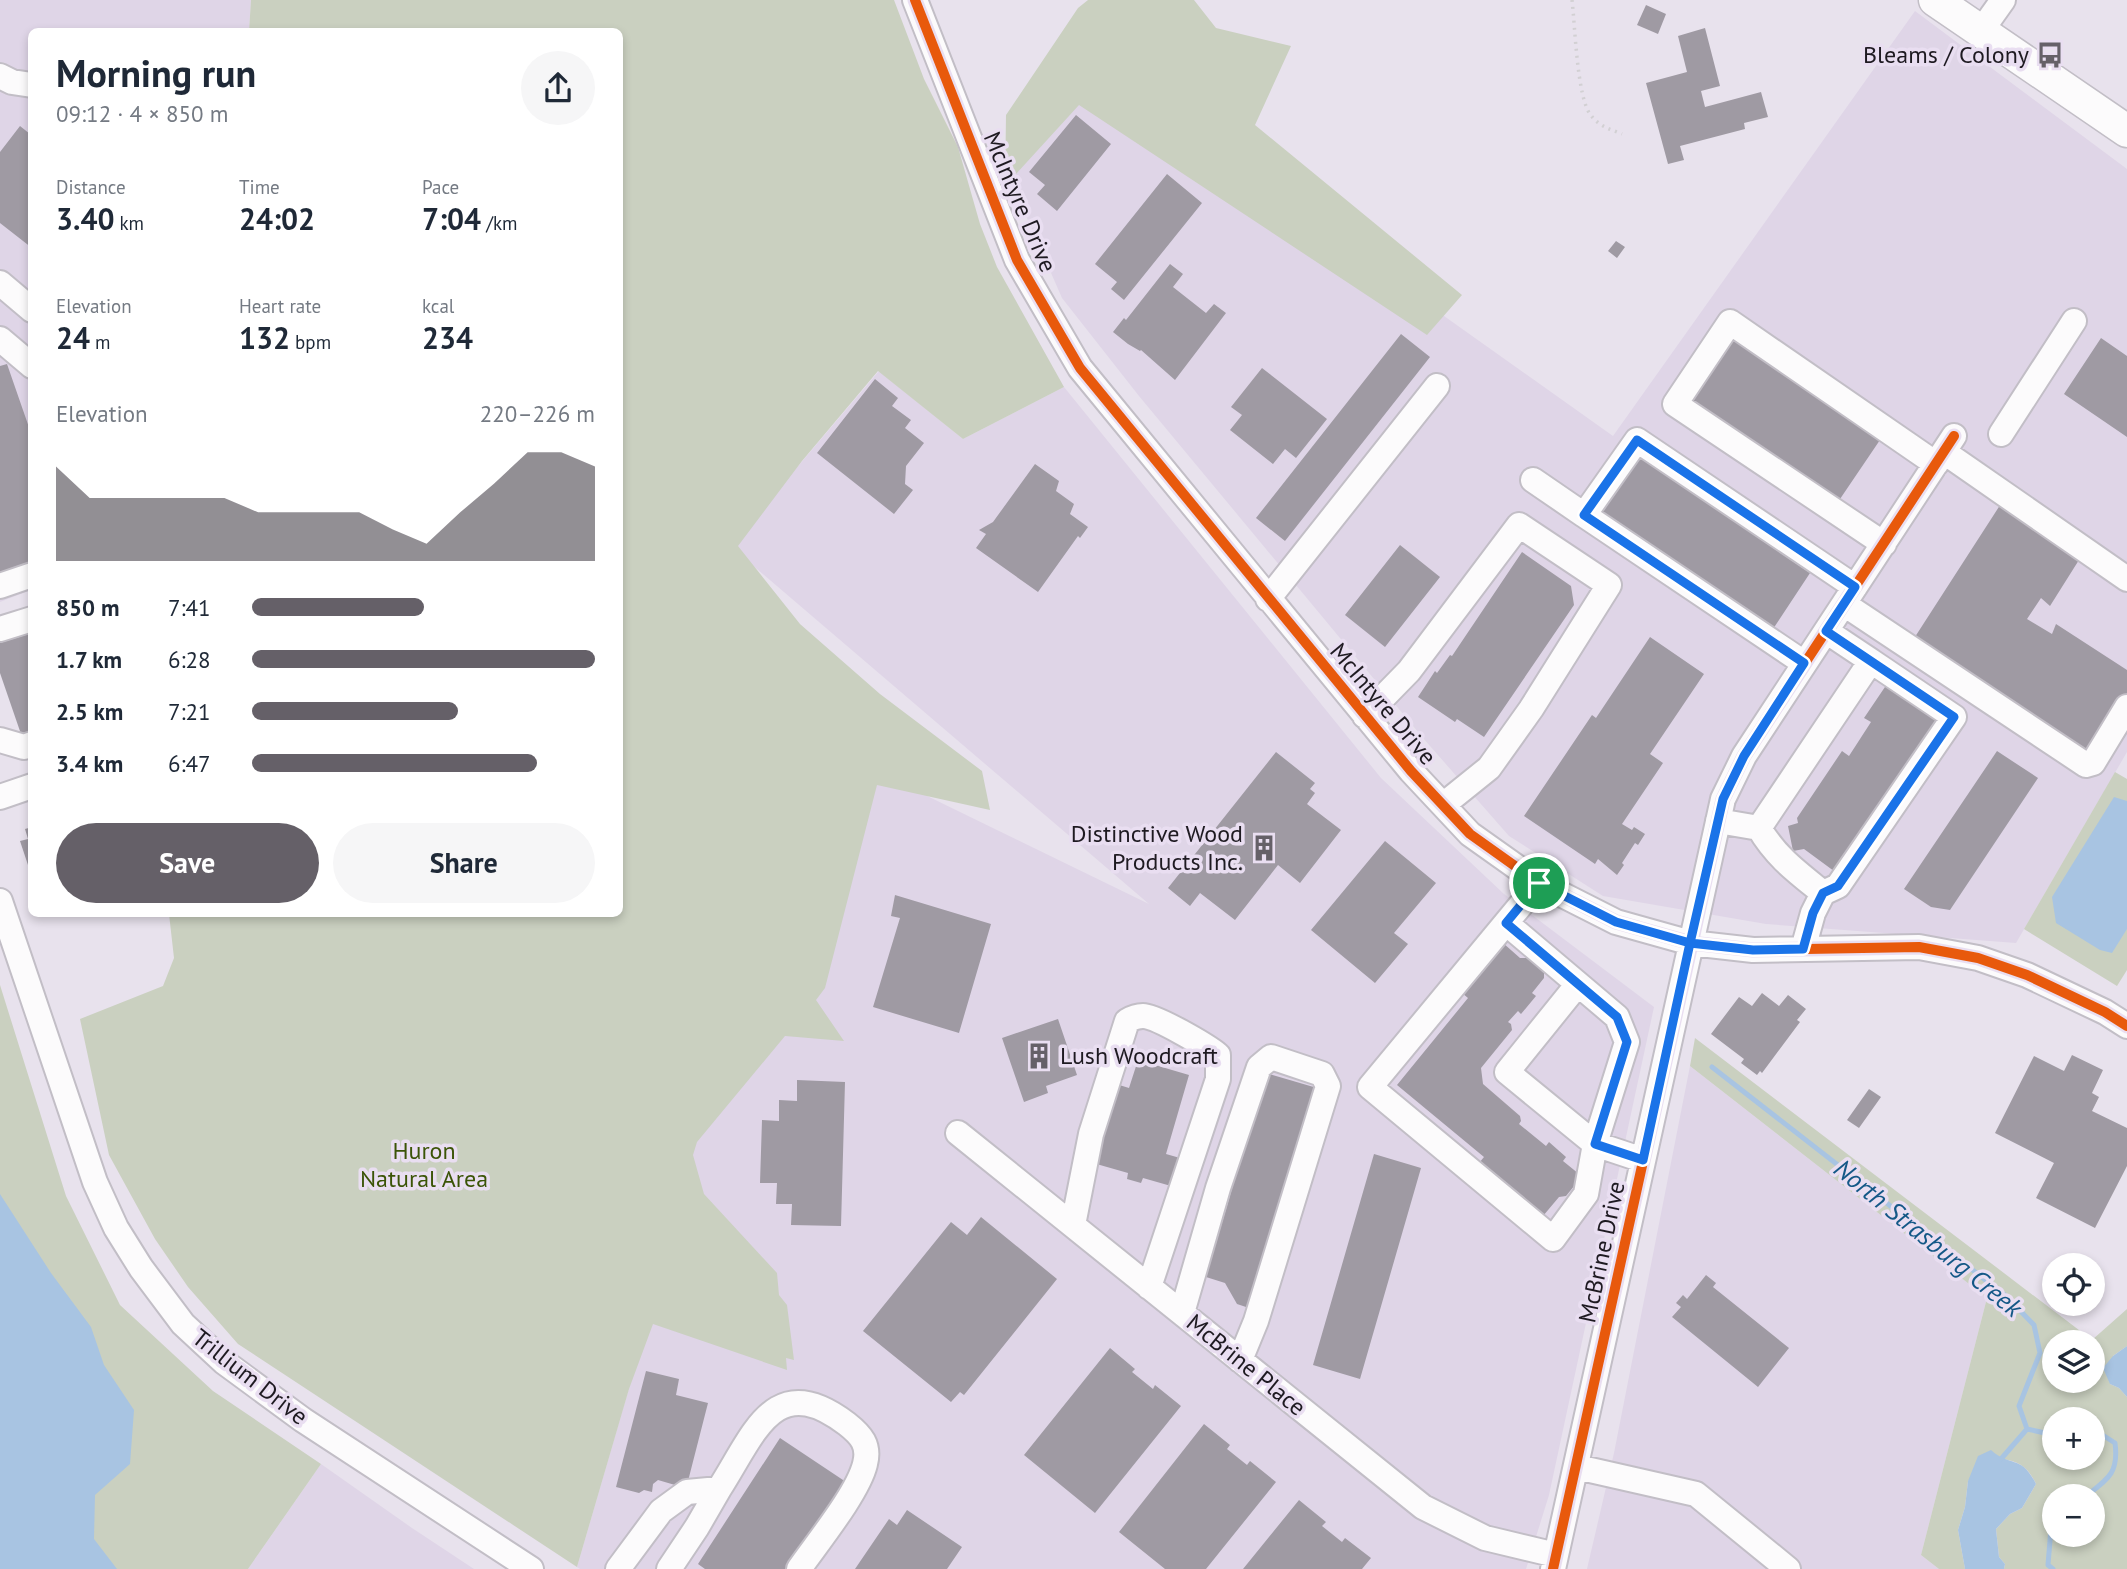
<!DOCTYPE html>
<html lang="en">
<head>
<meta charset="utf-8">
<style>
  body { margin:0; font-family:"PT Sans",sans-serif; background:#f6f6f7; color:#1f2937; height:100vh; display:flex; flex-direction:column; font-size:26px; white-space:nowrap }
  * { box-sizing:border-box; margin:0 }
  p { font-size:23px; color:#747a83 }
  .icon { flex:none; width:38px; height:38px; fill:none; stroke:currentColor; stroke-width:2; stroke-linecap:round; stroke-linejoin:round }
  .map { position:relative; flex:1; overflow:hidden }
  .sheet { position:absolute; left:28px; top:28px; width:595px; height:889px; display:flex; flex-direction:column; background:#fff; border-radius:10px; box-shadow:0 4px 10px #0003 }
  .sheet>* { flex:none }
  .buttons { position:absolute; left:2042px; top:1253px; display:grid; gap:14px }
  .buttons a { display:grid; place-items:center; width:63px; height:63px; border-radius:50%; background:#fff; box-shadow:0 4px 10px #0003; font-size:35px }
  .pin { position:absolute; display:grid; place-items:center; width:60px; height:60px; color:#fff; margin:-30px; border:4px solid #fff; border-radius:50%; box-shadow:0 2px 7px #0007 }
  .round { display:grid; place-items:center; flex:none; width:74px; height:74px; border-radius:37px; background:#f6f6f7 }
  .head { display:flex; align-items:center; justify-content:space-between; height:119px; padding:0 28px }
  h1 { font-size:38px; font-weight:600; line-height:52px }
  .stats { display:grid; grid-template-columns:repeat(3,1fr); gap:10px; height:119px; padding:7px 28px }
  .stats div { display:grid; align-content:center }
  .stats b { font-size:30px; font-weight:600 }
  .stats small { font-size:19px; font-weight:400 }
  .stats p { font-size:19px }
  .chart { height:196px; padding:14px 28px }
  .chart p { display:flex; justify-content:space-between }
  .chart svg { width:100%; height:126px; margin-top:7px; fill:#656068; opacity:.7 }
  .primary-button { display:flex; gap:14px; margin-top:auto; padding:14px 28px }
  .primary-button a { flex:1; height:80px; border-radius:42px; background:#656068; color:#fff; font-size:28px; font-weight:600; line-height:80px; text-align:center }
  .primary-button a+a { background:#f6f6f7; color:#1f2937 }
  ul { padding:0 28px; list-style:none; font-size:23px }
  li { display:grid; grid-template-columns:112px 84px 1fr; align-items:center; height:52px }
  li i { height:18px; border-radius:9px; background:#656068 }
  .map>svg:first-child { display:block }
  .built { fill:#dfd5e7 }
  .green { fill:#cad0c0; fill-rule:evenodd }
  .water { fill:#a8c4e2 }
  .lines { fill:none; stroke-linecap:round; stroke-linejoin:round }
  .stream { stroke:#a8c4e2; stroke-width:5 }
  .building { fill:#9f9aa3 }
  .minor-casing { stroke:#c2bec6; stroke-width:28 }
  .major-casing { stroke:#c2bec6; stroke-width:35 }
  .path { stroke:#d2d0d3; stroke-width:3.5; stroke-dasharray:2 5; stroke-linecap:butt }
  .minor { stroke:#fcfbfc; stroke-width:24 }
  .major { stroke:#fcfbfc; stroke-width:32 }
  .cycleway-casing { stroke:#e9def1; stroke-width:15 }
  .cycleway { stroke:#e8590c; stroke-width:10 }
  .route-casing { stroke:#fff; stroke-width:14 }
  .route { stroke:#1a73e8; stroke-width:9 }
  .labels { text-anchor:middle; stroke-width:7; stroke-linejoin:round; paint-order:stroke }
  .poi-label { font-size:24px; fill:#1e1a21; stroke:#e9def1; text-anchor:end }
  .street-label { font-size:24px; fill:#1e1a21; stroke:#e9def1 }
  .park-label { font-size:24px; fill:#3b5407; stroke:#e9def1 }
  .water-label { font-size:26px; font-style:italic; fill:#145887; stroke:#e9def1 }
</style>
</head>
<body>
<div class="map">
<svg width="2127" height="1569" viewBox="0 0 2127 1569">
  <rect width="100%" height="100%" fill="#e8e2ed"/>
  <path class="built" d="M0 0H251L249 31 32 32 31 590 0 602Z
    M1915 11 2127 169V752L2016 943 1766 924 1603 896 1509 836 1423 738 1139 396 1062 298 1002 161 1088 63 1613 436Z
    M879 371 963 439 1064 387 1381 778 1504 894 1654 1007 1549 1495 1526 1569H580L577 1567 650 1316 794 1359 676 1168 880 773 1149 904 730 546Z
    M1690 1066 1987 1298 1921 1555 1939 1569H1587L1614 1453Z
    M321 1464 412 1528 474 1569H248Z"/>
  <path class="green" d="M251 0H894L924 79 958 147 980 224 997 267 1064 387 963 439 878 371 802 461 738 546 800 624 880 694 982 771 990 810 877 785 825 988 816 1000 844 1041 785 1036 697 1142 693 1155 704 1194 777 1273 779 1295 787 1305 794 1360 786 1358 787 1370 653 1324 629 1389 577 1567 238 1344 188 1287 155 1239 109 1155 80 1019 163 986 174 958 169 914H620V32L249 31Z
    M1088 0H1194L1216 28 1291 46 1255 125 1462 295 1427 335 1079 105 1005 186 1006 115 1078 8Z
    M2115 772 2127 779V970L2117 986 2024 929Z
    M0 985 66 1196 120 1305 213 1391 321 1464 248 1569H0Z
    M1695 1038 2092 1340 2127 1309V1346L2113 1356 2110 1384 2119 1388 2127 1397V1569H2004L2005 1564 1999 1557 1996 1529 2010 1514 2022 1508 2036 1484C2028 1467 2019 1461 2001 1459L1968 1481 1965 1507 1958 1530 1965 1569H1939L1921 1555 1987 1298 1690 1066ZM2054 1342H2093V1381H2054ZM2054 1419H2093V1458H2054ZM2054 1496H2093V1535H2054Z"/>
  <path class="water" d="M2114 797 2127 801V929L2112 953 2100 950 2056 923 2052 897Z
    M0 1194 51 1273 91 1327 104 1365 134 1410 130 1464 95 1495 94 1539 117 1569H0Z
    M2127 1346V1397L2119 1388 2110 1384 2103 1368 2113 1356Z
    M1991 1450C2011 1468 2021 1454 2036 1484L2022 1508 2010 1514 1996 1529 1999 1557 2005 1564 2004 1569H1965L1958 1530 1965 1507 1968 1481 1978 1456Z"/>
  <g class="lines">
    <path class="stream" d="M1712 1067 2006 1296 2034 1325 2040 1353 2019 1406 2027 1429 2054 1435
      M2001 1459 2027 1429
      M2086 1496C2108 1479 2119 1473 2115 1443L2101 1434 2093 1436
      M2053 1569 2048 1565 2051 1528 2054 1525"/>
  </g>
  <path class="building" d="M1646 5 1666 14 1658 34 1637 25Z
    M1705 28 1720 86 1701 91 1705 107 1761 92 1768 117 1744 123 1745 129 1680 146 1684 160 1668 164 1646 83 1687 72 1678 36Z
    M1076 115 1111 144 1057 211 1037 194 1045 185 1029 172Z
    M20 126 30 134 32 132V248L0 223V152Z
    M1167 174 1202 203 1124 300 1111 289 1117 282 1095 264Z
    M1616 241 1625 247 1617 258 1608 251Z
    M1170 264 1183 274 1173 287 1206 313 1214 304 1226 313 1175 380 1141 350 1140 351 1128 344 1113 332 1124 318 1126 320Z
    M1401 334 1430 357 1285 541 1256 518Z
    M1733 337 1882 437 1840 499 1691 399Z
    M2101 338 2127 356V437L2064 394Z
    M7 364 32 436V561L0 572V366Z
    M1262 368 1327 419 1296 458 1285 449 1273 464 1230 430 1242 415 1231 407Z
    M875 379 898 398 892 406 911 420 905 428 924 443 906 466 905 484 913 490 894 514 817 453Z
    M1640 457 1810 573 1773 629 1602 513Z
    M1035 464 1059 481 1056 491 1074 504 1070 514 1088 527 1080 538 1078 536 1038 592 976 548 986 534 979 530 993 522Z
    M2004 499 2084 552 2050 606 2041 598 2027 619 2052 634 2056 624 2127 670V696L2091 755 1913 640Z
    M1400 545 1440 577 1385 647 1345 615Z
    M1522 552 1571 586 1574 605 1484 737 1457 719 1455 722 1418 697 1435 671 1437 673 1450 655 1452 656Z
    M32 633V734L22 737 0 673V643Z
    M1650 637 1704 674 1650 754 1663 763 1622 824 1632 830 1634 827 1645 834 1638 845 1635 843 1622 863 1624 865 1617 875 1598 859 1595 864 1524 816 1592 715 1596 718Z
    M1887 684 1941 720 1838 874 1804 849 1793 851 1788 826 1798 823 1797 818 1842 751 1849 756 1871 722 1864 718Z
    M1997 751 2038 778 1950 910 1931 907 1904 889Z
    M1276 752 1315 783 1310 789 1315 793 1307 804 1341 830 1300 883 1278 865 1235 920 1200 893 1190 906 1168 888Z
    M32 827V874H31L20 841 28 839 25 829Z
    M1385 841 1436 883 1394 933 1408 944 1375 983 1311 930Z
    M895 895 991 924 959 1033 873 1007 900 918 891 916Z
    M1503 943 1520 958H1527L1544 972V978L1532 993 1536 996 1521 1014 1518 1011 1508 1022 1511 1024 1512 1030 1481 1068 1483 1084 1520 1116 1521 1121 1519 1124 1546 1146 1549 1142 1566 1157 1563 1161 1579 1174V1180L1566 1196 1559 1197 1543 1216 1479 1163 1484 1157 1397 1085 1468 998 1462 993Z
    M1762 993 1779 1006 1788 995 1806 1009 1797 1020 1800 1022 1762 1073 1760 1071 1757 1075 1741 1063 1744 1059 1711 1034 1739 997 1752 1006Z
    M1058 1019 1077 1075 1046 1086 1048 1093 1024 1102 1002 1038Z
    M2072 1055 2103 1070 2092 1093 2099 1097 2092 1111 2127 1128V1166L2095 1228 2036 1198 2054 1163 1995 1133 2034 1056 2064 1071Z
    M1138 1060 1189 1075 1166 1154 1187 1160 1178 1188 1143 1178 1141 1183 1127 1179 1128 1173 1093 1163 1116 1084 1129 1088Z
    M1266 1073 1317 1088 1252 1309 1237 1304 1225 1283 1206 1277Z
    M797 1080 845 1082 841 1226 791 1225 792 1204H776L777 1183H760L762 1120 779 1121V1100L797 1101Z
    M1869 1089 1881 1097 1859 1128 1847 1120Z
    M1374 1154 1421 1168 1360 1379 1313 1365Z
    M981 1217 1057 1279 964 1395 960 1392 951 1402 863 1331 951 1222 967 1235Z
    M1706 1275 1716 1283 1713 1287 1789 1348 1758 1387 1672 1317 1681 1307 1676 1303 1683 1295 1687 1299Z
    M1110 1348 1135 1369 1132 1372 1153 1389 1155 1385 1181 1406 1095 1513 1024 1455Z
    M646 1371 679 1379 676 1395 708 1403 687 1485 679 1483 675 1485 658 1480 653 1484 652 1492 644 1490 639 1493 616 1487Z
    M1204 1424 1230 1445 1227 1449 1247 1465 1250 1461 1276 1482 1206 1569H1165L1119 1532Z
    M780 1438 846 1482 789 1569H705L698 1564Z
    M1299 1500 1326 1522 1322 1526 1342 1542 1345 1538 1371 1558 1362 1569H1243Z
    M907 1510 962 1547 947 1569H855L889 1519 897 1525Z"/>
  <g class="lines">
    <g class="minor-casing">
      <path id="minor" d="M915 0 1017 260 1080 368 1411 771 1470 834 1539 883 1616 922 1691 943 1753 950 1919 947 1978 958 2027 975 2105 1012 2127 1026
        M1981 31 2003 0
        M0 76 12 82 32 85
        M0 283 32 310
        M0 339 32 366
        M2001 434 2074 321
        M1944 452 2127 579
        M1533 480 1584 515
        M1884 544 1675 404 1730 322 1936 464
        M0 586 32 575
        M1268 599 1437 386
        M1844 604 2086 765 2093 763 2127 707
        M0 629 32 619
        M1804 663 1584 515 1637 440 1855 587
        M1365 716 1409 671 1519 525 1609 585 1531 709 1489 768 1443 805
        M0 740 24 747 32 744
        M0 797 32 786
        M1718 821 1759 828 1871 661 1826 631
        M1759 828C1776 857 1797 872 1823 893L1838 886 1954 717 1871 661
        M0 901 95 1182 116 1228 141 1268 183 1324 224 1362 303 1420 531 1569
        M1506 923 1617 1017 1627 1042 1595 1144 1586 1194 1553 1239 1370 1087 1539 883
        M1803 949 1813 913 1823 893
        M1578 984 1507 1072 1595 1144 1643 1160
        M958 1133 1423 1507 1485 1538 1556 1555
        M1073 1225 1091 1134 1127 1021C1132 1018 1137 1016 1143 1016 1156 1016 1207 1046 1218 1055V1079L1149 1287
        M1182 1313 1218 1188 1259 1067 1271 1057 1322 1074 1328 1086 1256 1321 1240 1360
        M1577 1467 1696 1494 1788 1569
        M618 1569 661 1511 687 1492 719 1489C754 1435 774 1368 847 1424 861 1435 870 1445 865 1464 858 1493 817 1543 799 1569
        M669 1569 697 1527 719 1489
        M1553 1569 1723 799 1744 756 1954 436"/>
    </g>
    <g class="major-casing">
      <path id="major" d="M1935 0 2127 131"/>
    </g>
    <path class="path" d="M1572 0C1575 25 1577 96 1590 114 1598 126 1610 129 1622 134"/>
    <use href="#minor" class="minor"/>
    <use href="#major" class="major"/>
    <g class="cycleway-casing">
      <path id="cycleway" d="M915 0 1017 260 1080 368 1411 771 1470 834 1539 883 1616 922 1691 943 1753 950 1919 947 1978 958 2027 975 2105 1012 2127 1026
        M1553 1569 1723 799 1744 756 1954 436"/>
    </g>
    <use href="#cycleway" class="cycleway"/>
  </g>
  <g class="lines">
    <g class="route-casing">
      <path id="route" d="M1539 883 1506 923 1617 1017 1627 1042 1595 1144 1643 1160 1690 943 1753 950 1803 949 1813 913 1823 893 1838 886 1954 717 1826 631 1855 587 1637 440 1584 515 1804 663 1744 756 1723 799 1690 943 1616 922 1539 883"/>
    </g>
    <use href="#route" class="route"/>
  </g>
  <defs>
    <g id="bus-bare" transform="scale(2.1)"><path d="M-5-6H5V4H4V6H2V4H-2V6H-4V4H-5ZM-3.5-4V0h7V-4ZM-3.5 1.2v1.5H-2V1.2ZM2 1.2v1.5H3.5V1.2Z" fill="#656068" stroke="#e9def1" stroke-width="2.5" paint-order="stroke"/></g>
    <g id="building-bare" transform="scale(2.1)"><path d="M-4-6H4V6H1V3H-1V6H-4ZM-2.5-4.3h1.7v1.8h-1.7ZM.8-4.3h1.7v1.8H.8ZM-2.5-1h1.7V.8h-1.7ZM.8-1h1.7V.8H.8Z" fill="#656068" stroke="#e9def1" stroke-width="2.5" paint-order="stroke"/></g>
  </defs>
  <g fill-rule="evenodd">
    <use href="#bus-bare" x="2050" y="55"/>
    <use href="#building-bare" x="1264" y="848"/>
    <use href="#building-bare" x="1039" y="1056"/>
  </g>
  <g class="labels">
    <g class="poi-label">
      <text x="2029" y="63">Bleams / Colony</text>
      <text x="1243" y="842">Distinctive Wood<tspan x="1243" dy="28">Products Inc.</tspan></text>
      <text x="1060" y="1064" text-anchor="start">Lush Woodcraft</text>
    </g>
    <g class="street-label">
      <text transform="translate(1020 202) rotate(67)" y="8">McIntyre Drive</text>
      <text transform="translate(1383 704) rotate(50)" y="8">McIntyre Drive</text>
      <text transform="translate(1602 1252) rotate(-78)" y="8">McBrine Drive</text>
      <text transform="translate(1246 1365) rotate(39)" y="8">McBrine Place</text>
      <text transform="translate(250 1377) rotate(38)" y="8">Trillium Drive</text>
    </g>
    <g class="park-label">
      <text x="424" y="1159">Huron<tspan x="424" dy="28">Natural Area</tspan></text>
    </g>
    <g class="water-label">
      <text transform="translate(1928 1238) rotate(39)" y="9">North Strasburg Creek</text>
    </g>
  </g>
</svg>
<div class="buttons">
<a><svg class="icon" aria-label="locate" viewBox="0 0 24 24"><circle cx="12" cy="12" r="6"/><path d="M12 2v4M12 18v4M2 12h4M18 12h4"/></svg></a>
<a><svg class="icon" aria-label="layers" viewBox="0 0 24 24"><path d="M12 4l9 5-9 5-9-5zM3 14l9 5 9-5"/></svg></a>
<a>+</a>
<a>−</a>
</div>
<div class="pin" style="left:1539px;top:883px;background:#1e9e55"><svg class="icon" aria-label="arrive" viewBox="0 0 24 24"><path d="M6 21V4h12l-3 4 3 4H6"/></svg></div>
<section class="sheet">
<div class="head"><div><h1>Morning run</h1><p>09:12 · 4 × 850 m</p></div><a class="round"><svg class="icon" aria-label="share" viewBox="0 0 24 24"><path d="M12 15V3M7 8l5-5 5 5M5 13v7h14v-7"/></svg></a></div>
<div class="stats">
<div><p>Distance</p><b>3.40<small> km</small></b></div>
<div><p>Time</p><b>24:02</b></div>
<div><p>Pace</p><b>7:04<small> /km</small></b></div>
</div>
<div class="stats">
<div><p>Elevation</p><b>24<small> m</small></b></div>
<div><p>Heart rate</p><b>132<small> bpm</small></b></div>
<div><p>kcal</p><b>234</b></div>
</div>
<div class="chart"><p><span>Elevation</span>220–226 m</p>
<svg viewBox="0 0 160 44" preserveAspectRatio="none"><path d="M0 44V11L10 22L20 22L30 22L40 22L50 22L60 27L70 27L80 27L90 27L100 33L110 38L120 27L130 17L140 6L150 6L160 11V44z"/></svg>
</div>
<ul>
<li><b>850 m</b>7:41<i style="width:50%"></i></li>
<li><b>1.7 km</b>6:28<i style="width:100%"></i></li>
<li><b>2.5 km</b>7:21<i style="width:60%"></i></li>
<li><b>3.4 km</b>6:47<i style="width:83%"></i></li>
</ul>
<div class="primary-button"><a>Save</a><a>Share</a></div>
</section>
</div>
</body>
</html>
